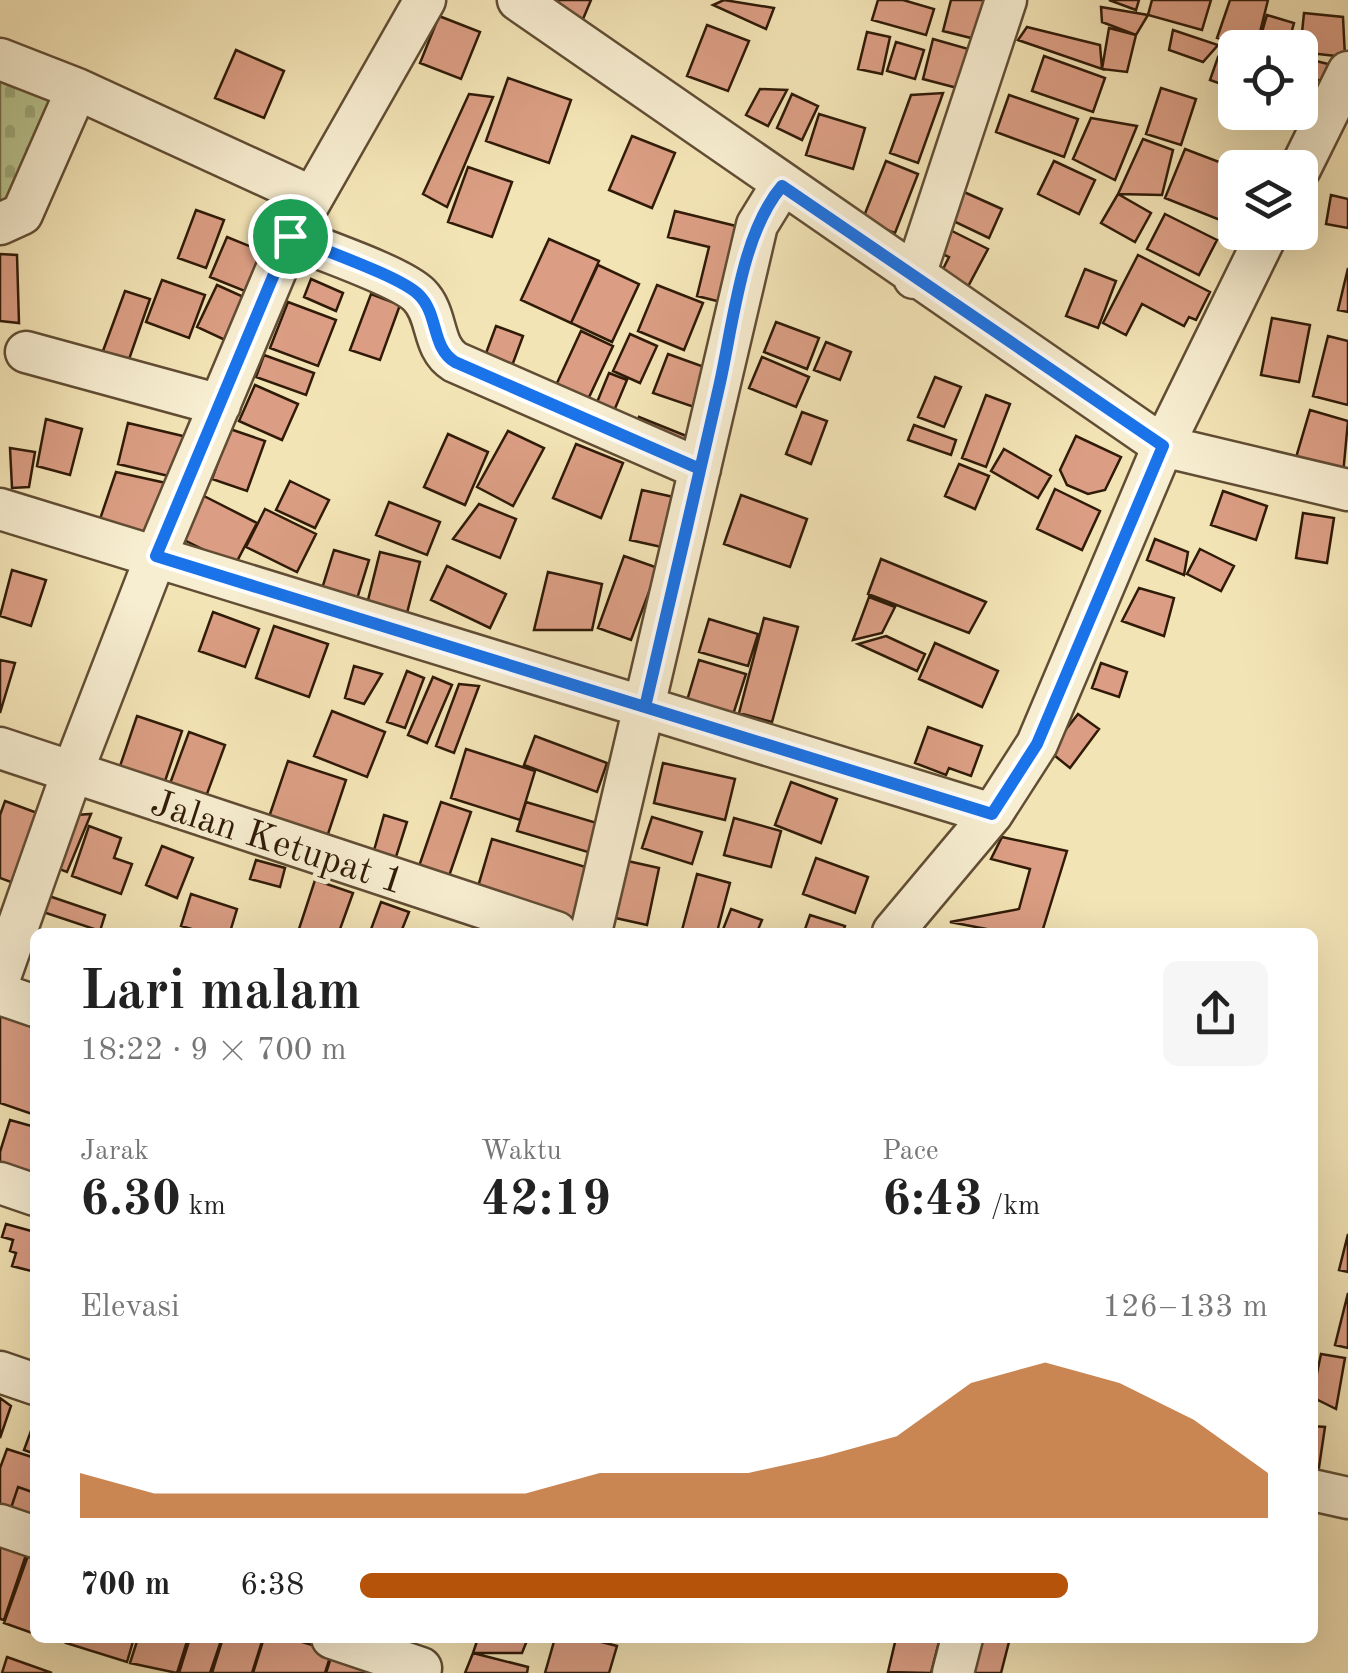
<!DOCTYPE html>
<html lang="id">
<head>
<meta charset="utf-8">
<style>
  body { margin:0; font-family:"Old Standard TT",serif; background:#f6f6f6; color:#222; height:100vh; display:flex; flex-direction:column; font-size:38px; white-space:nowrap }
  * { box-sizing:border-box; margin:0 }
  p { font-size:32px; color:#767676 }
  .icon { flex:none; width:55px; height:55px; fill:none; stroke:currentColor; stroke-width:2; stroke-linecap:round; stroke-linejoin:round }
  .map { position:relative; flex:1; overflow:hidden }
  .panel { position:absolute; left:30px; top:928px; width:1288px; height:715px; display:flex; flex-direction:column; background:#fff; border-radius:15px; box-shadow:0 10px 40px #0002 }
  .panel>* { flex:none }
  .buttons { position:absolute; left:1218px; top:30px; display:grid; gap:20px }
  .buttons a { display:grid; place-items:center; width:100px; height:100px; border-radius:15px; background:#fff; box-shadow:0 10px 40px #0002; font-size:50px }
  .pin { position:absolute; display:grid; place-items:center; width:85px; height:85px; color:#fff; margin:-42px; border:5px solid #fff; border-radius:50%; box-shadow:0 2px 10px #0007 }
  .round { display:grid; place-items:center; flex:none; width:105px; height:105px; border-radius:15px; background:#f6f6f6 }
  .head { display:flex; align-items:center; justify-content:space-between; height:170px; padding:0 50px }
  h1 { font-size:55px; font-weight:700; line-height:75px }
  .metrics { display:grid; grid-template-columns:repeat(3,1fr); gap:15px; height:170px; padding:10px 50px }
  .metrics div { display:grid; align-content:center }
  .metrics b { font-size:50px; font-weight:700 }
  .metrics small { font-size:28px; font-weight:400 }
  .metrics p { font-size:28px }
  .chart { height:280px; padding:20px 50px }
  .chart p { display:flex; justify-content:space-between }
  .chart svg { width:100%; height:180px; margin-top:10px; fill:#b45309; opacity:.7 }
  ul { padding:0 50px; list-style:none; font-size:32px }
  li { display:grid; grid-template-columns:160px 120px 1fr; align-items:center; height:75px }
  li i { height:25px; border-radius:12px; background:#b45309 }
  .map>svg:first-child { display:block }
  .cemetery { fill:url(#cemetery-stones); stroke:#74704c; stroke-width:2.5 }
  .building { fill:#db9e84; stroke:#301b08; stroke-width:2.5 }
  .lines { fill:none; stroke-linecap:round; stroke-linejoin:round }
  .minor-casing { stroke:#614d34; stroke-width:45 }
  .minor { stroke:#f7edd0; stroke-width:40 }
  .route-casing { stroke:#fff; stroke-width:20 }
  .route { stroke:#1a73e8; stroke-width:12 }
  .labels { text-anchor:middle; stroke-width:10; stroke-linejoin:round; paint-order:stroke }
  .street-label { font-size:38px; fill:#301b08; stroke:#f7edd0 }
</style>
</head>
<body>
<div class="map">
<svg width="1348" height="1673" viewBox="0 0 1348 1673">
  <defs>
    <pattern id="cemetery-stones" width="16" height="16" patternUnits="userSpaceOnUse" patternTransform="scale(2.5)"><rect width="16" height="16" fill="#b8c590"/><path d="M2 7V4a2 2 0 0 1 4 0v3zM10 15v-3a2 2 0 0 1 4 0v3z" fill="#9ea97b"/></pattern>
  </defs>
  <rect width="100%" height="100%" fill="#f3e4b6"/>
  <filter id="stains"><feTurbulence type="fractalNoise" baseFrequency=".002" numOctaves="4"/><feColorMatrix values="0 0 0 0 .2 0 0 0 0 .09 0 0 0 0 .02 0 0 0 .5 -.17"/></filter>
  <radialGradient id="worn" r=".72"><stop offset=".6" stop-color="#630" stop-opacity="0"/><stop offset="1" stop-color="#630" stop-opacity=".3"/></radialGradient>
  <path class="cemetery" d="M0 66 56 87 0 218Z"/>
  <path class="building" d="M540 0H591L583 19Z
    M724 0 774 8 766 29 713 5Z
    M878 0H903L934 9 926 35 872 20Z
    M951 0H989L979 40 943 31Z
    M1109 0H1139L1136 10Z
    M1152 0H1211L1202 30 1148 15Z
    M1230 0H1268L1256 48 1217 38Z
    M1101 7 1148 15 1136 35 1102 22Z
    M1304 13 1343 17 1345 57 1300 52Z
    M1267 15 1294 23 1287 48 1258 46Z
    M439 16 480 32 461 79 420 63Z
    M707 25 749 41 728 91 687 76Z
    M1027 27 1100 45 1102 69 1018 40Z
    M1109 28 1136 35 1127 72 1102 69Z
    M1173 30 1218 45 1203 62 1169 50Z
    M867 32 890 37 882 74 858 69Z
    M933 39 972 50 961 89 923 79Z
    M896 42 924 50 915 79 887 71Z
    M236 50 284 71 264 118 215 98Z
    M1044 56 1105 78 1093 112 1032 91Z
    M1218 57 1235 63V89L1210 80Z
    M1300 57 1340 67 1327 83 1300 74Z
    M508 78 571 100 549 163 486 141Z
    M1161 88 1196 99 1181 145 1146 134Z
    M760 89 787 90 768 126 746 115Z
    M943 93 918 163 890 153 911 95Z
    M469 94 493 97 447 207 423 194Z
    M792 94 818 106 802 140 777 128Z
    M1009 95 1078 119 1064 157 996 132Z
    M819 114 865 128 853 169 806 155Z
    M1091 118 1137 126 1115 180 1073 159Z
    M632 136 675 153 652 208 609 190Z
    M1143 139 1173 150 1162 195 1118 194Z
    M1185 149 1235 168V226L1165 198Z
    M886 161 918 174 895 233 862 221Z
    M1054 161 1095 180 1079 214 1038 194Z
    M468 167 512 182 492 237 448 222Z
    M964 192 1002 209 989 238 951 220Z
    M1118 194 1151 213 1135 242 1101 223Z
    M1331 195 1348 199V228L1326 224Z
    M196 210 224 220 206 268 178 258Z
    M675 211 740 227 721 302 697 296 709 247 668 237Z
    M1165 214 1217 240 1199 275 1147 249Z
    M948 229 988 249 964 294 937 281 949 257 936 251Z
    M227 237 269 254 252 294 210 277Z
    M549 239 599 261 571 323 521 300Z
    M0 254 17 255 19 323 0 321Z
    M1138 255 1210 292 1196 320 1189 317 1184 326 1142 304 1126 335 1103 323Z
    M598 265 639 284 612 342 571 323Z
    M1348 268V312L1338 310Z
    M1085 269 1116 281 1098 328 1066 316Z
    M311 279 343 293 336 311 304 297Z
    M162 280 205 295 189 338 146 322Z
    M217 285 257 303 238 346 197 327Z
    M657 285 703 303 684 350 638 331Z
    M125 291 150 299 126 368 100 359Z
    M371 294 400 305 380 360 350 350Z
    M288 302 336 320 318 366 270 348Z
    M1272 318 1310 325 1299 382 1261 375Z
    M776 322 819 338 807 369 764 352Z
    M496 326 523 336 509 374 482 364Z
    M581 331 613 346 583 410 551 396Z
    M630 334 657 346 640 383 613 371Z
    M1328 336 1348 341V405L1313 396Z
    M826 342 851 352 840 380 814 370Z
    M668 354 707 368 694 407 653 393Z
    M264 355 314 373 306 395 256 377Z
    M762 357 809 377 796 407 749 388Z
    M609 373 627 380 611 418 593 412Z
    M935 377 961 387 944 427 918 417Z
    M255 385 298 404 282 440 239 421Z
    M986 395 1010 404 986 467 962 458Z
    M1310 410 1348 421 1343 475 1295 461Z
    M802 412 827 421 811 464 786 454Z
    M639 417 689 437 684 450 634 430Z
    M46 419 82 429 70 475 37 466Z
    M128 423 187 437 177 478 118 464Z
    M914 425 956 440 951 455 908 440Z
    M230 429 265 441 247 491 212 479Z
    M508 431 544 448 513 506 477 487Z
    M448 434 488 452 465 505 424 487Z
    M1076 436 1121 457 1105 490 1088 494 1067 485 1060 470Z
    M576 444 623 463 601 518 553 498Z
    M10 448 35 452 29 487 12 488Z
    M1004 449 1051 476 1038 498 991 471Z
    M959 464 989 476 975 509 945 496Z
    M116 472 175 485 152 541 99 522Z
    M290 481 329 500 315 528 276 510Z
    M1055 489 1100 511 1082 550 1037 529Z
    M642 490 678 498 666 548 630 540Z
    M1223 491 1267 506 1256 540 1211 525Z
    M202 495 257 523 235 565 180 538Z
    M741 495 807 519 790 567 724 544Z
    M389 502 440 522 427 555 376 535Z
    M479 504 516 519 500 558 453 539Z
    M265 509 316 534 297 572 246 547Z
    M1303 513 1334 518 1327 563 1296 558Z
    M1155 539 1188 552 1184 575 1147 560Z
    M1200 549 1234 566 1221 591 1187 574Z
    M334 550 369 560 356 602 321 592Z
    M380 552 420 562 406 617 366 608Z
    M624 556 658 568 631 640 598 628Z
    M881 559 986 602 969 633 868 594Z
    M447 566 506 594 490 628 431 600Z
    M12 570 46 580 31 626 0 616Z
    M548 572 602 584 592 630H534Z
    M1139 588 1174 598 1164 636 1122 621Z
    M869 597 895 607 882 633 853 640Z
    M213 612 259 629 245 667 199 651Z
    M764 618 798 627 772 722 739 713Z
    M709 619 758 634 748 666 699 652Z
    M274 626 328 644 309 697 256 678Z
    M886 636 925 654 917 671 858 644Z
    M935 643 998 671 982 707 919 679Z
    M0 660 15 663 0 713Z
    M699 660 746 674 732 718 686 704Z
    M1101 663 1127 672 1119 697 1092 688Z
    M354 666 382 674 364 704 345 698Z
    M407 671 424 678 405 728 387 722Z
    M433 677 452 685 427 743 408 735Z
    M459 684 479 686 454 753 436 746Z
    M332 711 385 732 367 777 314 756Z
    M1078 714 1099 729 1070 768 1049 751Z
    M137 716 182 731 163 787 118 772Z
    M928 727 982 746 971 776 949 768 946 775 915 763Z
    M189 732 225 745 204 802 168 789Z
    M535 736 607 763 597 792 524 765Z
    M466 749 535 771 520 820 451 798Z
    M288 761 346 780 327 837 269 817Z
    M663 763 735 779 725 820 654 803Z
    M791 782 837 799 821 843 775 825Z
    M5 801 40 814 16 884 0 878V815Z
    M441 802 471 812 447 882 417 872Z
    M526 802 607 826 598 855 517 831Z
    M91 814 67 872 54 867 76 815Z
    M384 815 407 822 395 860 373 854Z
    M652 817 702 832 692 864 642 848Z
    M734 818 781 831 771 867 724 855Z
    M89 826 121 838 114 858 132 864 121 894 72 876Z
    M1002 837 1067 851 1042 932H1002L950 922 1019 909 1030 869 991 859Z
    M492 839 589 868 573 919 477 890Z
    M162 846 193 858 177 898 146 885Z
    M816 858 868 877 855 913 803 894Z
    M256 860 285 868 280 887 250 879Z
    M623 860 659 868 647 925 611 917Z
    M697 874 730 883 717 932 682 930Z
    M315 880 353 893 339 932H298Z
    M191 894 237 909 230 932H202L181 926Z
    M46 895 105 915 100 931 40 911Z
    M381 902 409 912 401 932H370Z
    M731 909 762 920 757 932H722Z
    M810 915 845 926 843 932H804Z
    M0 1016 35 1028V1115L0 1103Z
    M10 1120 35 1127V1162L29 1182 0 1174V1152Z
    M6 1224 35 1232V1272L12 1266 16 1253 10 1251 13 1240 2 1237Z
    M1348 1234V1272L1339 1270Z
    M1348 1293V1348L1335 1345Z
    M1321 1354 1345 1358 1336 1409 1312 1397Z
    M0 1398 11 1406 0 1438Z
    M35 1420V1454L24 1450Z
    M1312 1426 1325 1427 1318 1474 1312 1473Z
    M7 1449 35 1458V1493L18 1487 8 1517 0 1515V1468Z
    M18 1487 35 1493V1526L8 1517Z
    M0 1543 27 1552 4 1620 0 1619Z
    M30 1550 35 1552V1634L4 1623Z
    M68 1638H134L127 1662 66 1643Z
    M138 1638H188L177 1673 130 1663Z
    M190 1638H222L210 1673H179Z
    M223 1638H263L252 1673H212Z
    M264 1638H289L332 1651 325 1673H253Z
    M478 1638H541H528L522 1653H473Z
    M555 1638H586L617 1646 609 1673H545Z
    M896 1638H940L931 1673 888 1672Z
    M975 1638H1010L1001 1673H967Z
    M333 1651 392 1673H326Z
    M473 1653 528 1667 527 1673H465Z
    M7 1657 52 1673H2Z"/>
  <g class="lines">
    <g class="minor-casing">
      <path id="minor" d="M518 0 1163 446 1348 490
        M0 59 77 89 312 197
        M1300 169 1348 72
        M0 224 22 214 77 89
        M290 237C319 249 400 276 419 295 439 315 431 347 455 362L700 469
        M914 278 1006 0
        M26 352 220 405
        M0 509 992 814
        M0 748 556 932
        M591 932 757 225 781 186
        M893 932 992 814 1037 744 1163 446 1268 232
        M0 977 72 773 156 556 290 237 425 0
        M0 994 35 1006
        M0 1183 35 1195
        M0 1372 35 1384
        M1312 1490 1348 1498
        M0 1525 35 1537
        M332 1638 421 1668
        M953 1673 962 1638"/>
    </g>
    <use href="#minor" class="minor"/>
  </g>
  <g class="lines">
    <g class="route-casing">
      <path id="route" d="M290 236C319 249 400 276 419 295 439 315 431 347 455 362L700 469 645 707 992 814 1037 744 1163 446 782 186C741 234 733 326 719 387 695 494 670 600 645 707L156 556 290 236"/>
    </g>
    <use href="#route" class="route"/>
  </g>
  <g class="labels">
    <g class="street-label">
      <text transform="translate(278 841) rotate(18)" y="13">Jalan Ketupat 1</text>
    </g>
  </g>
  <rect width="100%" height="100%" filter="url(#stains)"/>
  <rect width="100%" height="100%" fill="url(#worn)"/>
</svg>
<div class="buttons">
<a><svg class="icon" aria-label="locate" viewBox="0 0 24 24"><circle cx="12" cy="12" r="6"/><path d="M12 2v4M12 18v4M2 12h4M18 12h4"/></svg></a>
<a><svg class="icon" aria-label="layers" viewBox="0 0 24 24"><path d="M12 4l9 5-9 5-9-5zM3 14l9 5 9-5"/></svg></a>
</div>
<div class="pin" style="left:290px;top:236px;background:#1e9e55"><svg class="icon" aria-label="arrive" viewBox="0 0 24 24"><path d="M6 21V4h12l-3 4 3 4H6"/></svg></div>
<section class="panel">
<div class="head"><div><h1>Lari malam</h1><p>18:22 · 9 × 700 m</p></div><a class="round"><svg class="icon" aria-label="share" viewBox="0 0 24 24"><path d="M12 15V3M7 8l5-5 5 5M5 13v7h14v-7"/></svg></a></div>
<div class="metrics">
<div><p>Jarak</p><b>6.30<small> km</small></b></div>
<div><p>Waktu</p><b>42:19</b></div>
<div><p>Pace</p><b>6:43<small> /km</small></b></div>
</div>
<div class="chart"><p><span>Elevasi</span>126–133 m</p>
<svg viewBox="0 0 160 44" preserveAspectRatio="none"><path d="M0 44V33L10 38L20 38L30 38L40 38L50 38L60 38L70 33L80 33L90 33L100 29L110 24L120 11L130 6L140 11L150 20L160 33V44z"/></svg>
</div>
<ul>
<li><b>700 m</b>6:38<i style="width:78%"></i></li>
</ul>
</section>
</div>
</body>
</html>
